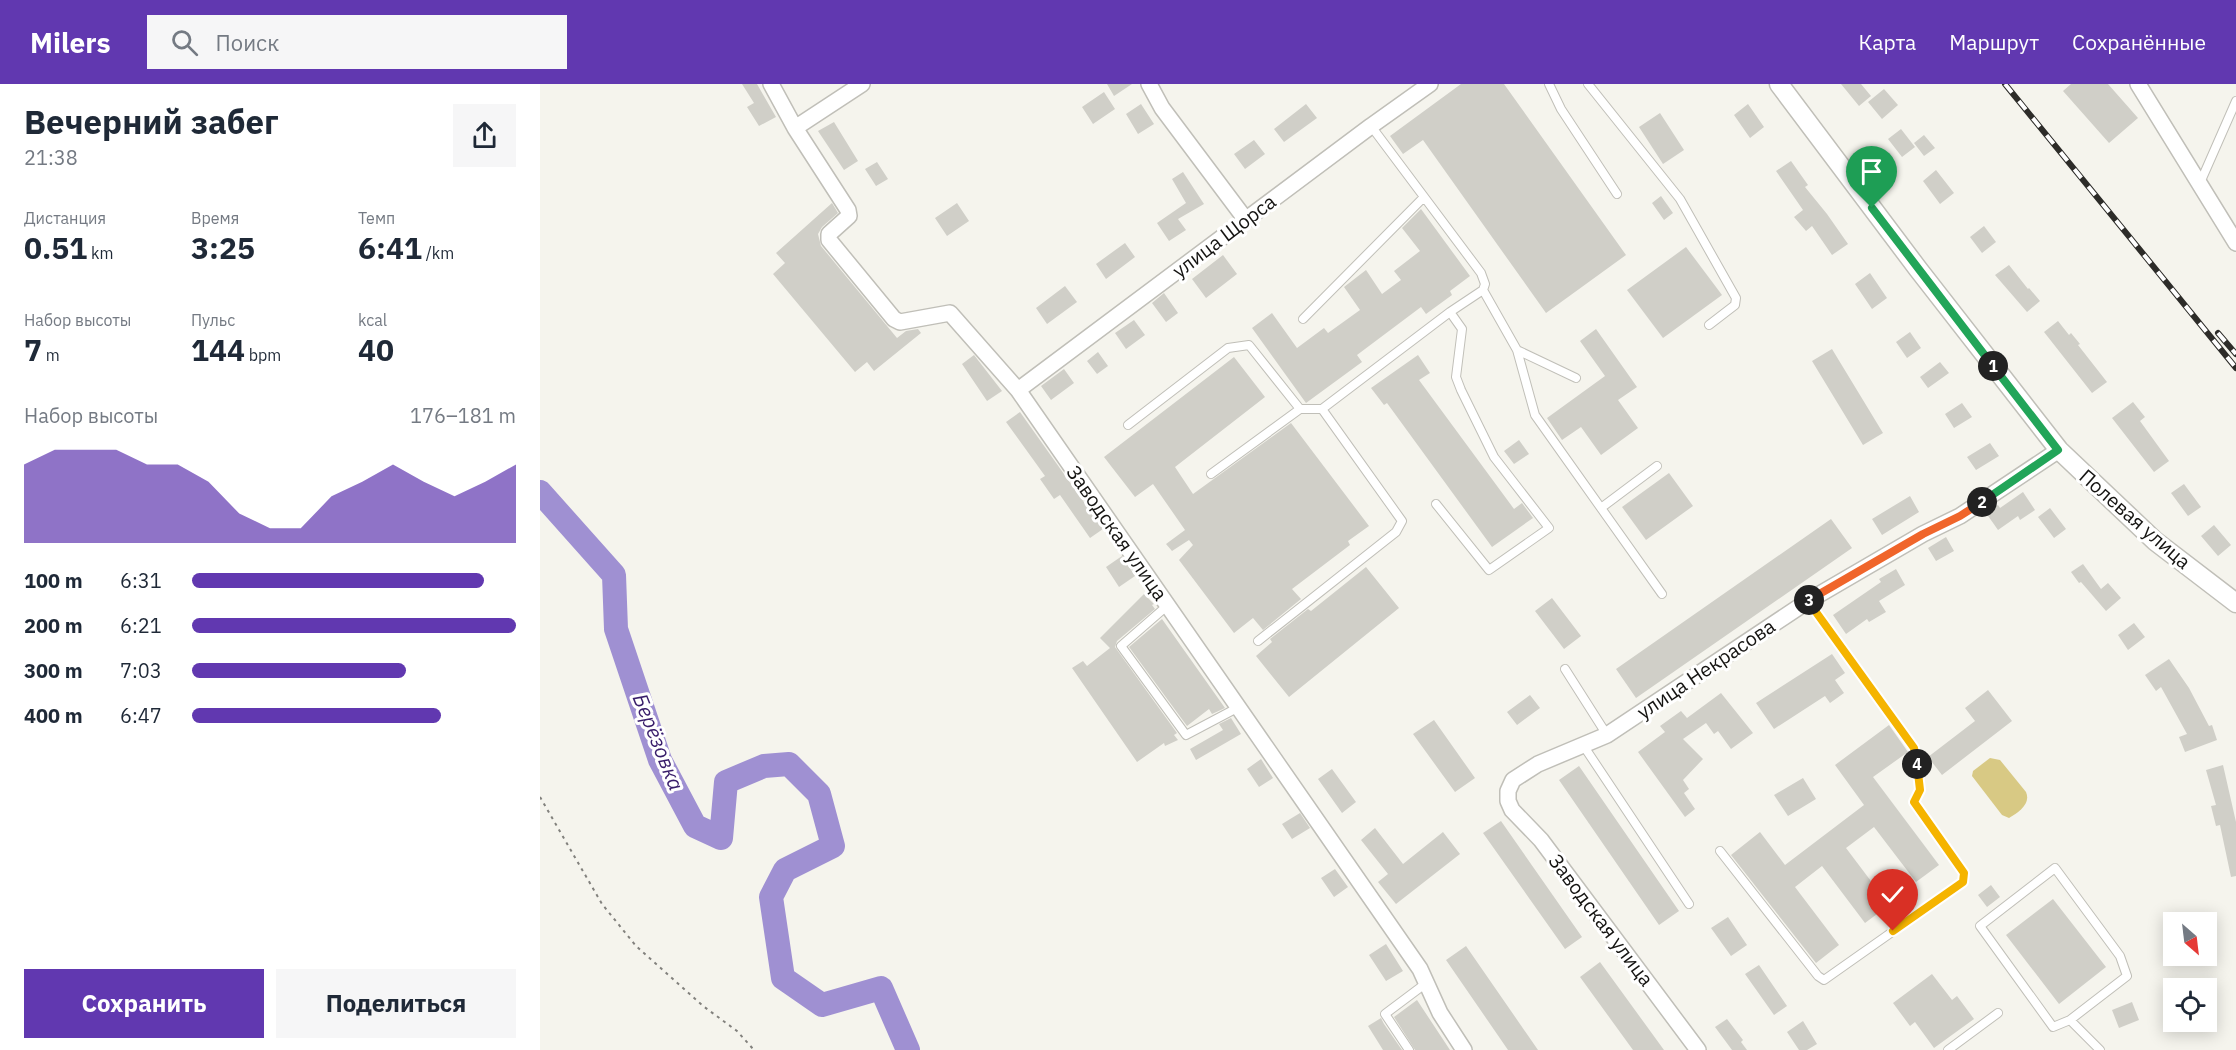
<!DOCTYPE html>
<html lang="ru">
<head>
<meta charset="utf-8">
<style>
  body { margin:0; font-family:"IBM Plex Sans",sans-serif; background:#f6f6f7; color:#1f2937; height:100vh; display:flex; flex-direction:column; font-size:22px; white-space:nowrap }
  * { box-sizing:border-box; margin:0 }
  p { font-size:20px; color:#747a83 }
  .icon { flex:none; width:33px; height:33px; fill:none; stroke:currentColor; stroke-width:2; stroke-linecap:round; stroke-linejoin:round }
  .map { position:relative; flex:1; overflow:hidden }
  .details { display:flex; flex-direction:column; background:#fff; width:540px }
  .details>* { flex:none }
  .needle { width:39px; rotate:152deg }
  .controls { position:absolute; left:1623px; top:828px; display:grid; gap:12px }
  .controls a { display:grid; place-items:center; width:54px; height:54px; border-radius:0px; background:#fff; box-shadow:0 3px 15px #0003; font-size:30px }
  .pin { position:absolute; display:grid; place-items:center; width:51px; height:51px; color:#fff; margin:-62px -26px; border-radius:50% 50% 50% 0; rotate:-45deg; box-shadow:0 0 6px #0007 }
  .pin .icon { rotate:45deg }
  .km { position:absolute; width:30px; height:30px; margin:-15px; border-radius:50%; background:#222; color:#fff; font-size:16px; line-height:30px; text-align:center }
  .round { display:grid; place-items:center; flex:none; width:63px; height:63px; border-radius:0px; background:#f6f6f7 }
  .headline { display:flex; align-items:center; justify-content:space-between; height:102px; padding:0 24px }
  h1 { font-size:33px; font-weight:800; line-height:45px }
  .stats { display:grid; grid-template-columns:repeat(3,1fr); gap:9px; height:102px; padding:6px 24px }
  .stats div { display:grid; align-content:center }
  .stats b { font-size:30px; font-weight:800 }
  .stats small { font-size:16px; font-weight:400 }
  .stats p { font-size:16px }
  .chart { height:168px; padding:12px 24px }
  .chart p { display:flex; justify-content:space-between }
  .chart svg { width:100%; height:108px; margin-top:6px; fill:#6138b0; opacity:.7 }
  .button { display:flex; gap:12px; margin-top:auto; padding:12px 24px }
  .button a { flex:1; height:69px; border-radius:0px; background:#6138b0; color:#fff; font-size:24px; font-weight:800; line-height:69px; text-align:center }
  .button a+a { background:#f6f6f7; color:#1f2937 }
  ul { padding:0 24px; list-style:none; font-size:20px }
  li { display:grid; grid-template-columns:96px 72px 1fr; align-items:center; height:45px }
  li i { height:15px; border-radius:8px; background:#6138b0 }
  header { display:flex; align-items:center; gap:36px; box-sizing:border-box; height:84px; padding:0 30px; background:#6138b0; color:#fff }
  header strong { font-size:28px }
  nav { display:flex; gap:33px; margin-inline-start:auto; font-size:21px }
  .search { width:420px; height:54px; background:#f6f6f7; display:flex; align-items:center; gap:15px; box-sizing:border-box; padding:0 21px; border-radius:0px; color:#747a83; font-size:22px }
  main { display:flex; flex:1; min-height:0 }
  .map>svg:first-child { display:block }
  .green { fill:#d8c984 }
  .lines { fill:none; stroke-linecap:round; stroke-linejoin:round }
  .river { stroke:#9f90d2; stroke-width:24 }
  .building { fill:#d0cfc8 }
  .service-casing { stroke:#c0bfb8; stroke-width:10 }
  .minor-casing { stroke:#c0bfb8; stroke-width:18 }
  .tertiary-casing { stroke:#c0bfb8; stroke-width:21 }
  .path { stroke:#82817d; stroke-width:2; stroke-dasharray:3 4.5; stroke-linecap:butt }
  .service { stroke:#fff; stroke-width:8 }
  .minor { stroke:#fff; stroke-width:15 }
  .tertiary { stroke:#fff; stroke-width:18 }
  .rail-casing { stroke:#2d2c29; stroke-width:6 }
  .rail { stroke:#fff; stroke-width:4; stroke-dasharray:11; stroke-linecap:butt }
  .split-1-casing { stroke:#fff; stroke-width:12 }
  .split-2-casing { stroke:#fff; stroke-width:12 }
  .split-3-casing { stroke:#fff; stroke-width:12 }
  .split-4-casing { stroke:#fff; stroke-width:12 }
  .split-5-casing { stroke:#fff; stroke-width:12 }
  .split-1 { stroke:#22a559; stroke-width:8 }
  .split-2 { stroke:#22a559; stroke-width:8 }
  .split-3 { stroke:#f0652b; stroke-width:8 }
  .split-4 { stroke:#f5b400; stroke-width:8 }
  .split-5 { stroke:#f5b400; stroke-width:8 }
  .labels { text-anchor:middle; stroke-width:6; stroke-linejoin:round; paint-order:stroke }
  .street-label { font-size:20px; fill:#151412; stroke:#fff }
  .water-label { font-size:21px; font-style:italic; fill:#381d6a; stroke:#fff }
</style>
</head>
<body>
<header>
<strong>Milers</strong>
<div class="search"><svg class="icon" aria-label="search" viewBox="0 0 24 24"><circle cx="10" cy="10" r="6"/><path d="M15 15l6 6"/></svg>Поиск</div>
<nav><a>Карта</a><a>Маршрут</a><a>Сохранённые</a></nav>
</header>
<main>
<section class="details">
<div class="headline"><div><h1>Вечерний забег</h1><p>21:38</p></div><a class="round"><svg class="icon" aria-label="share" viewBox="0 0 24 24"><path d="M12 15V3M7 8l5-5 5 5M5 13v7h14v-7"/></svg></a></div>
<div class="stats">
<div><p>Дистанция</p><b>0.51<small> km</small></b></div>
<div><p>Время</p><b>3:25</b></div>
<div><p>Темп</p><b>6:41<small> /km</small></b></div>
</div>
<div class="stats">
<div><p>Набор высоты</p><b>7<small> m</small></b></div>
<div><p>Пульс</p><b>144<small> bpm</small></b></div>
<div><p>kcal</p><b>40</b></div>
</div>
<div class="chart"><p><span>Набор высоты</span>176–181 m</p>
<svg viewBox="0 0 160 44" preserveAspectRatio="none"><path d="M0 44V12L10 6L20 6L30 6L40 12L50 12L60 19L70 32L80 38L90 38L100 25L110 19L120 12L130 19L140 25L150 19L160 12V44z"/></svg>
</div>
<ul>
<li><b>100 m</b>6:31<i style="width:90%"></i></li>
<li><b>200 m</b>6:21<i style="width:100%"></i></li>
<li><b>300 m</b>7:03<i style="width:66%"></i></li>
<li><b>400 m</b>6:47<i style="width:77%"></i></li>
</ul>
<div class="button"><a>Сохранить</a><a>Поделиться</a></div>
</section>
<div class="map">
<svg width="1696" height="966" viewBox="0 0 1696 966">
  <rect width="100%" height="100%" fill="#f5f4ed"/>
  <path class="green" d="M1450 674 1460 676 1486 708C1491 720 1479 728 1469 734L1462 731 1432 692 1433 687Z"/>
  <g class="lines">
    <path class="river" d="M0 408 74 491 76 545 120 676 155 742 181 754 186 698 224 682 249 680 279 710 293 762 245 786 231 813 243 894 282 921 341 904 368 966"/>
  </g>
  <path class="building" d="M202 0H217L236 33 219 42 207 23 214 19Z
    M567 0H592L574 12Z
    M921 0H964L1086 171 1006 229 883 56 863 70 850 52Z
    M1301 0H1321L1331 12 1319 22Z
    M1531 0H1568L1598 34 1569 59 1523 7Z
    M1344 5 1358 21 1342 35 1328 18Z
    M564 8 575 25 553 40 542 23Z
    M601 20 614 40 598 50 586 30Z
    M766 20 777 34 744 58 734 45Z
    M1208 20 1224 43 1210 54 1194 31Z
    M1120 29 1144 66 1123 80 1099 43Z
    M294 38 318 77 304 86 278 47Z
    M1361 45 1375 63 1362 73 1348 55Z
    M1384 51 1395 64 1384 72 1374 59Z
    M714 56 725 70 705 85 694 70Z
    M1251 77 1268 101 1265 103 1287 130 1308 160 1292 171 1272 142 1266 147 1254 133 1263 126 1236 87Z
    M337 78 348 95 336 102 325 85Z
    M1396 86 1414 109 1400 120 1383 97Z
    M643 88 664 120 638 135 646 146 629 157 617 139 646 119 632 95Z
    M1121 112 1133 129 1124 136 1112 119Z
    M292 119 298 129 282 143 278 150 281 162 357 254 366 247 378 245 381 249 334 287 327 278 315 288 233 190 245 179 236 169Z
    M417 119 429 137 407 152 395 134Z
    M881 125 930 192 910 207 912 211 886 230 881 223 817 271 822 278 766 319 712 244 732 229 757 264 784 244 788 249 820 226 804 203 826 186 842 210 861 196 854 187 880 167 862 144Z
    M1444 142 1456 158 1442 169 1430 153Z
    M585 159 595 173 566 195 556 180Z
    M1146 163 1182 211 1123 254 1087 206Z
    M683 171 697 190 666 214 652 195Z
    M1469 181 1488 205 1489 204 1500 217 1487 228 1455 191Z
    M1330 189 1347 214 1332 225 1315 200Z
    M525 202 537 218 507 240 496 224Z
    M624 209 638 229 626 238 612 219Z
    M594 236 605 251 586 265 575 249Z
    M1518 237 1529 251 1531 249 1540 260 1538 261 1567 298 1552 309 1504 248Z
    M1056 245 1097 303 1078 316 1098 344 1061 371 1041 343 1022 356 1007 334 1065 292 1040 257Z
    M1370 248 1381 264 1367 274 1356 258Z
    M1292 265 1343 349 1323 361 1272 277Z
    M558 268 568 282 557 290 547 277Z
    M434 271 462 307 447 317 422 280Z
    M878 271 890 289 879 296 974 425 982 419 993 434 952 463 847 319 844 321 831 304Z
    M694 273 725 313 635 383 653 410 751 339 829 442 808 457 810 461 752 505 761 515 723 546 713 534 694 549 639 476 653 461 649 456 632 467 626 460 645 446 613 400 595 413 564 373Z
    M1400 278 1409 289 1388 304 1380 293Z
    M524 285 534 299 511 316 501 302Z
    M1593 318 1605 333 1600 337 1629 377 1614 388 1572 334Z
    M1422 319 1432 333 1414 344 1405 330Z
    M480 328 563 445 550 454 520 411 514 415 500 395 505 392 466 338Z
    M979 356 989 370 974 380 964 367Z
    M1450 359 1459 372 1436 386 1427 373Z
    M1129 389 1153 422 1106 456 1082 423Z
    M1644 400 1661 423 1648 432 1631 409Z
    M1483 408 1495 426 1480 436 1478 432 1458 446 1446 429 1458 421 1460 424Z
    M1370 412 1379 428 1342 451 1332 435Z
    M1510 424 1526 445 1514 454 1498 433Z
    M1291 435 1312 464 1096 614 1076 585Z
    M1674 441 1691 461 1678 472 1661 452Z
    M1406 453 1414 467 1396 477 1388 464Z
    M582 472 595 492 579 503 566 483Z
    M1543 480 1561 505 1568 499 1581 514 1566 527 1541 498 1539 499 1531 488Z
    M826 483 859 524 749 613 716 572 732 558 730 555 768 525 771 527Z
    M1356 485 1365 501 1339 517 1346 528 1329 538 1327 535 1306 550 1293 531 1341 498 1339 495Z
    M604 510 614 520 612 521 615 525 577 557 575 563 637 649 634 651 638 656 625 662 624 659 597 678 532 584 543 577 547 582 570 564 560 554Z
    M1012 514 1041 552 1024 565 995 527Z
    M622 535 685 624 672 630 669 625 647 642 589 563Z
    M1594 539 1605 553 1588 566 1578 551Z
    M1292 570 1305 589 1295 596 1304 609 1290 619 1285 612 1234 645 1216 619Z
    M1629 575 1649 604 1669 642 1672 641 1677 656 1645 668 1639 653 1647 650 1621 603 1616 607 1605 591Z
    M1448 606 1472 637 1402 691 1388 673 1435 637 1425 624Z
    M1181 609 1213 649 1191 665 1178 647 1174 650 1166 639 1143 655 1163 675 1143 696 1149 705 1144 709 1155 725 1145 733 1098 668 1125 648 1120 642 1141 627 1147 634Z
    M990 611 1000 624 977 641 967 628Z
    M691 634 701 650 656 676 650 665 683 646 679 640Z
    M894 636 935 694 915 708 873 650Z
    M1349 641 1368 668 1333 693 1399 781 1376 798 1334 743 1306 764 1349 821 1325 839 1282 782 1255 803 1299 861 1276 879 1191 771 1220 748 1245 781 1324 721 1295 681Z
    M721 675 733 694 719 703 707 685Z
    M1683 681 1696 738V792L1691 793 1680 741 1676 742 1671 722 1676 721 1666 686Z
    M1039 682 1139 827 1119 841 1019 696Z
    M792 685 816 718 802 729 778 695Z
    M1263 694 1276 715 1248 732 1234 711Z
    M760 729 770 744 752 755 742 740Z
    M961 737 1042 853 1025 865 943 749Z
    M835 744 863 780 903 748 920 770 856 820 838 798 848 790 821 756Z
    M795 785 808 803 794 813 781 794Z
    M1451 801 1460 813 1447 823 1438 811Z
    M1513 815 1566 883 1519 920 1466 851Z
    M1188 833 1207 861 1191 872 1171 844Z
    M846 860 863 887 846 897 829 871Z
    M926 862 998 966H968L906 876Z
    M1060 878 1124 966H1093L1040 893Z
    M1219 881 1247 922 1234 931 1205 890Z
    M1392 890 1412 916 1417 912 1434 935 1394 964 1375 938 1370 942 1353 919Z
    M877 916 910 966H875L854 933Z
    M1592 918 1599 936 1579 944 1572 926Z
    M841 934 844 940 862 966H843L828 942Z
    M1187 935 1203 956 1201 958 1207 966H1192L1175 943Z
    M1263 937 1277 960 1267 966H1259L1247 948Z"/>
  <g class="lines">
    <g class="service-casing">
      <path id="service" d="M1009 0 1021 25 1077 110
        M1048 0 1140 115 1196 214 1195 221 1169 241
        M831 42 941 189 945 200 943 206 977 266 995 331 1122 510
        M1660 99 1696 17
        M763 235 884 113
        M977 266 1036 294
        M588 341 688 264 709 261 760 325H782
        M671 390 760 325
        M896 420 949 486 1009 444 954 373 921 306 916 293 922 245 910 228
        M1061 424 1117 382
        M628 521 581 562 646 651 699 623
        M718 557 856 448 862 437 782 325 910 228 943 206
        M1025 585 1067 651
        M1043 661 1149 820
        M1180 767 1278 892 1284 896 1423 798 1424 789 1374 718 1380 706 1374 664 1268 517
        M1515 784 1580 872 1587 892 1530 936 1513 943 1440 842Z
        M1530 936 1560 966
        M869 966 845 930 885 900
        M1408 966 1458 929"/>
    </g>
    <g class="minor-casing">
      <path id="minor" d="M231 0 255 44 308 126 309 132 289 150V156L354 235 360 238 410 229 478 306 880 885 900 929 924 966
        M609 0 622 24 706 136
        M1598 0 1696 159
        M255 44 322 0
        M478 306 831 42 890 0
        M1158 966 1001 756 972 726 968 717V707L973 696 998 680 1067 651 1268 517 1383 450 1420 432 1519 366"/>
    </g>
    <g class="tertiary-casing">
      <path id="tertiary" d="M1239 0 1378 185 1519 366 1615 457 1696 519"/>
    </g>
    <path class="path" d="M0 713 62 820 96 862 163 922 197 947 214 966"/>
    <use href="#service" class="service"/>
    <use href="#minor" class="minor"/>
    <use href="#tertiary" class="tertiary"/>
    <g class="rail-casing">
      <path id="rail" d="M1465 0 1696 284
        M1678 249 1696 270"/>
    </g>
    <use href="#rail" class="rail"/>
  </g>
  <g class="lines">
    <g class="split-1-casing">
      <path id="split-1" d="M1332 124 1453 282"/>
    </g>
    <g class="split-2-casing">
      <path id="split-2" d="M1442 418 1518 366 1453 282"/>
    </g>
    <g class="split-3-casing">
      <path id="split-3" d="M1269 516 1383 450 1420 432 1442 418"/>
    </g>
    <g class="split-4-casing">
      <path id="split-4" d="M1269 516 1268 517 1374 664 1377 680"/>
    </g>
    <g class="split-5-casing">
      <path id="split-5" d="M1353 847 1423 798 1424 789 1374 718 1380 706 1377 680"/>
    </g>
    <use href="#split-1" class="split-1"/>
    <use href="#split-2" class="split-2"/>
    <use href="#split-3" class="split-3"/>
    <use href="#split-4" class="split-4"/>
    <use href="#split-5" class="split-5"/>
  </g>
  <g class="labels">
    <g class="street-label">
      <text transform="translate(684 152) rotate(-37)" y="7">улица Щорса</text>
      <text transform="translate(1595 435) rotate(41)" y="7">Полевая улица</text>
      <text transform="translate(577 449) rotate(55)" y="7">Заводская улица</text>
      <text transform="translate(1166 585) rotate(-34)" y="7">улица Некрасова</text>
      <text transform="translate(1061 836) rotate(53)" y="7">Заводская улица</text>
    </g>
    <g class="water-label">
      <text transform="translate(118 658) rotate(68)" y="7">Берёзовка</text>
    </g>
  </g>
</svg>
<div class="controls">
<a><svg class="needle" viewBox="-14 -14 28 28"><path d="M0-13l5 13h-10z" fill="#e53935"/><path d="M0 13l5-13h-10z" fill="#747a83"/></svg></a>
<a><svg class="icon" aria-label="locate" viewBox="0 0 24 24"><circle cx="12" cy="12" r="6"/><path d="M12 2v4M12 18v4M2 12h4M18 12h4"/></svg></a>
</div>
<div class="pin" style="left:1332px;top:124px;background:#1e9e55"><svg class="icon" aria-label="arrive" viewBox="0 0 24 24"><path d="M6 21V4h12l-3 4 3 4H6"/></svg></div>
<div class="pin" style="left:1353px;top:847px;background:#d93025"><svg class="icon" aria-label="check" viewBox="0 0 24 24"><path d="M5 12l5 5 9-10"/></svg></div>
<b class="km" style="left:1453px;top:282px">1</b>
<b class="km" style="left:1442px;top:418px">2</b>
<b class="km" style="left:1269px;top:516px">3</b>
<b class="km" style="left:1377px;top:680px">4</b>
</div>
</main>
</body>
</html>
